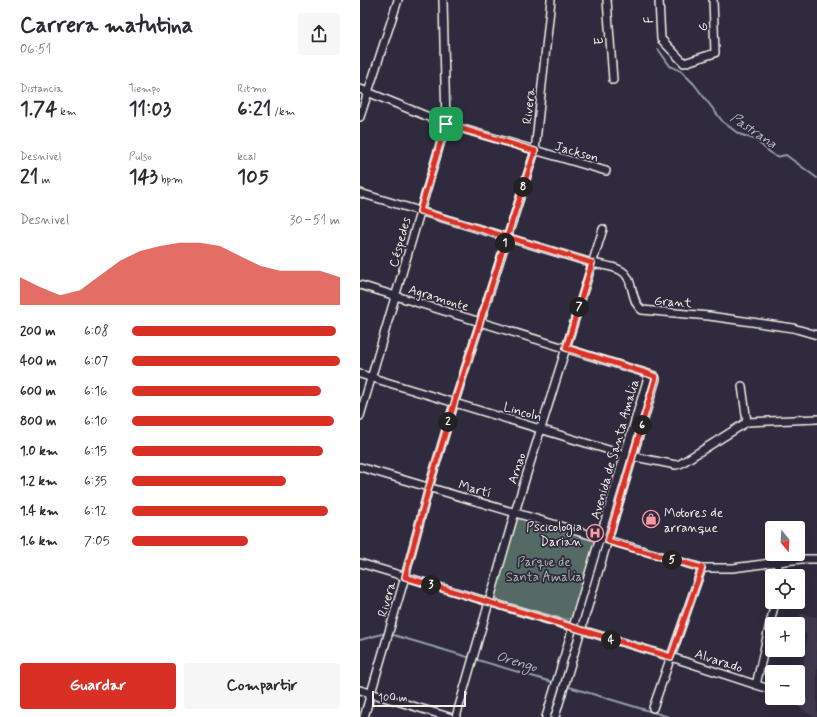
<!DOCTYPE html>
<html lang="es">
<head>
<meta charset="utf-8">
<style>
  body { margin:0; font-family:Mynerve,sans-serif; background:#f7f7f7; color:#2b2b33; height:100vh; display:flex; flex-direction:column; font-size:15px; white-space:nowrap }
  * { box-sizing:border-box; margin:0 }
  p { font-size:13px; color:#7c7c81 }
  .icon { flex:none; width:22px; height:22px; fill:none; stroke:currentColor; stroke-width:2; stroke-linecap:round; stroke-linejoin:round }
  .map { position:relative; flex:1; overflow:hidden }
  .side { display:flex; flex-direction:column; background:#fff; width:360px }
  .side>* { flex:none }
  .needle { width:26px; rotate:162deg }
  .buttons { position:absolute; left:405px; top:521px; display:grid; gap:8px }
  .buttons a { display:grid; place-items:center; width:40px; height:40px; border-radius:4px; background:#fff; box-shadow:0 4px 16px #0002; font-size:20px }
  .scale { position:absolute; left:12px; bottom:10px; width:94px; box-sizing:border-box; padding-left:4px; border:2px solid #f4f1e8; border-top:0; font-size:11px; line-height:14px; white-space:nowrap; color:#f4f1e8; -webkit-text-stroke:3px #2f2a3d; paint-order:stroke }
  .pin { position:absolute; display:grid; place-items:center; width:34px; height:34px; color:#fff; margin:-17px; border-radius:8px; box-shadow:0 2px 6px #0006 }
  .km { position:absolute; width:20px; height:20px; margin:-10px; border-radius:50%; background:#222; color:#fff; font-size:11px; line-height:20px; text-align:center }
  .round { display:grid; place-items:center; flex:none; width:42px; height:42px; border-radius:4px; background:#f7f7f7 }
  .overview { display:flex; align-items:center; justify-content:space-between; height:68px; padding:0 20px }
  h1 { font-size:22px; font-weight:800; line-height:30px }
  .metrics { display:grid; grid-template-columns:repeat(3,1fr); gap:6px; height:68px; padding:4px 20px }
  .metrics div { display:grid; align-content:center }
  .metrics b { font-size:20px; font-weight:800 }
  .metrics small { font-size:11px; font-weight:400 }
  .metrics p { font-size:11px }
  .chart { height:112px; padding:8px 20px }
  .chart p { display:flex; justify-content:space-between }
  .chart svg { width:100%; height:72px; margin-top:4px; fill:#d93025; opacity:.7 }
  .action { display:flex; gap:8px; margin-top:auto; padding:8px 20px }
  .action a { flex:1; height:46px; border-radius:4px; background:#d93025; color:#fff; font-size:16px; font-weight:800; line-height:46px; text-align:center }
  .action a+a { background:#f7f7f7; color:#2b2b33 }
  ul { padding:0 20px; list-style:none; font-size:13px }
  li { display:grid; grid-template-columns:64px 48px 1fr; align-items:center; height:30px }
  li i { height:10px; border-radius:5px; background:#d93025 }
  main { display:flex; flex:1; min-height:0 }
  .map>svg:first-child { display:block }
  .built { fill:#40384d }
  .green { fill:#566a65; stroke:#a5aea6 }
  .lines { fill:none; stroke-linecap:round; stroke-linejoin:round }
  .stream { stroke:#959eaa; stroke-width:2 }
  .minor-casing { stroke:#f4f1e8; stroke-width:10 }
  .minor { stroke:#2f2a3d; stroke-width:7 }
  .route-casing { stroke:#fff; stroke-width:8 }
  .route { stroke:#d93025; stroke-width:5 }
  .labels { text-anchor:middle; stroke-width:3.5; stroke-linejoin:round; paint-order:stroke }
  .street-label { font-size:13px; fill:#f4f1e8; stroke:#2f2a3d }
  .poi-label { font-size:13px; fill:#f4f1e8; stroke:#2f2a3d; text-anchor:start }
  .park-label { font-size:13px; fill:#adb4ad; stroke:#2f2a3d }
  .water-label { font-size:14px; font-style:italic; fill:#b4b9be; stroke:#2f2a3d }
</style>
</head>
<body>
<main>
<section class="side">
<div class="overview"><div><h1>Carrera matutina</h1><p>06:51</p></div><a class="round"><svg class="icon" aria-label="share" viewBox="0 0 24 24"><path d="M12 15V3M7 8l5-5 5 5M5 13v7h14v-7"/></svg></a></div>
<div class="metrics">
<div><p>Distancia</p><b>1.74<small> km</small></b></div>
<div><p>Tiempo</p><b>11:03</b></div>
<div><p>Ritmo</p><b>6:21<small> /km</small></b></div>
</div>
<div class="metrics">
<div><p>Desnivel</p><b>21<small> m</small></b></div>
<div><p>Pulso</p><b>143<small> bpm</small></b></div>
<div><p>kcal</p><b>105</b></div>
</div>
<div class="chart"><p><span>Desnivel</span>30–51 m</p>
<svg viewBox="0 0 160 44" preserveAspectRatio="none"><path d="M0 44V27L10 33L20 38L30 35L40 26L50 17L60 11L70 8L80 6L90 6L100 8L110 14L120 20L130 23L140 23L150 23L160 27V44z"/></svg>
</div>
<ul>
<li><b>200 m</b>6:08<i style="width:98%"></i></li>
<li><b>400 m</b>6:07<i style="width:100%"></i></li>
<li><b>600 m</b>6:16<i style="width:91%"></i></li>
<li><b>800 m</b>6:10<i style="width:97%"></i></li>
<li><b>1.0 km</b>6:15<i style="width:92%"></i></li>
<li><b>1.2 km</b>6:35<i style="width:74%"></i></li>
<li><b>1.4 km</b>6:12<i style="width:94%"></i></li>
<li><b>1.6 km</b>7:05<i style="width:56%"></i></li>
</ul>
<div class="action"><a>Guardar</a><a>Compartir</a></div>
</section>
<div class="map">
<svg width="457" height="717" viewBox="0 0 457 717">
  <rect width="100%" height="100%" fill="#2f2a3d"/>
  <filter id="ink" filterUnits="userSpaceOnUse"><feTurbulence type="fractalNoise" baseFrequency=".025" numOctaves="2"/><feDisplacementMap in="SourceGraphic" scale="8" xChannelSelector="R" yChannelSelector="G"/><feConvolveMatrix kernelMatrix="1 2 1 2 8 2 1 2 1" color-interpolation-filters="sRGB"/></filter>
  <g filter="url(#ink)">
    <path class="built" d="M440 614 457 617V717H453L439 707 447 634 438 631Z"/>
    <path class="green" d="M163 517 231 537 235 541V544L214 615 210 619H205L138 600 135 597 134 592 156 518Z"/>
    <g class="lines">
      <path class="stream" d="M298 49 310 66 321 71 334 84 363 122 379 134 394 139 416 157 426 155 457 178
        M30 634 202 685
        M0 640 26 633
        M206 686 309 717"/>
      <g class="minor-casing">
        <path id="minor" d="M247 0 253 80
          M299 0 301 39 324 63 355 53 353 0
          M0 89 86 124 246 171
          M0 117 38 0
          M0 193 232 263C241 265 252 266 260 270 275 277 269 300 282 310L349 316 433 328 457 335
          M0 285 289 374
          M0 374 265 455 316 465 320 464 387 422 457 419
          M382 386 387 422
          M0 416 86 124 83 0
          M0 467 342 568H373L441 559H457
          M418 562V576
          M0 563 311 657 412 690
          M396 685 415 602
          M0 690 89 717
          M433 698 441 701
          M293 708 342 568
          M4 717 45 577 69 487 94 404 175 151 191 0
          M96 717 155 512 243 229
          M186 717 289 374 295 376 296 379 195 717"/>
      </g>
      <use href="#minor" class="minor"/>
    </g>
  </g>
  <g class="lines" filter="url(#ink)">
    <g class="route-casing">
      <path id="route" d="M86 124 60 211 147 237 94 404 69 487 45 577 311 657 342 568 248 541 296 377 289 374 206 348 232 263 147 237 175 151 86 124"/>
    </g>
    <use href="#route" class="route"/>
  </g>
  <defs>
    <g id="shop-ring" transform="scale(0.9)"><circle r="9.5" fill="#2f2a3d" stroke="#ff9aa2" stroke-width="1.5"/><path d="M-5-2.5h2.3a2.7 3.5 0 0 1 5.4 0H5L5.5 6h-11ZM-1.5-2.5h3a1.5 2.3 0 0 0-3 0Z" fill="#ff9aa2"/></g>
    <g id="hospital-ring" transform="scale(0.9)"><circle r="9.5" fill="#2f2a3d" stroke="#ff9aa2" stroke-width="1.5"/><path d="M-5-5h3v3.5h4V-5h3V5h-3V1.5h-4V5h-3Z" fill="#ff9aa2"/></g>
  </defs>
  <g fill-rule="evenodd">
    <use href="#shop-ring" x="291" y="519"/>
    <use href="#hospital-ring" x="235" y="533"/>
  </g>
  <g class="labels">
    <g class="street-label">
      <text transform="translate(288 20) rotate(-92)" y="5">F</text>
      <text transform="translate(342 27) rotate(-92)" y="5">G</text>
      <text transform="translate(238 41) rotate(-94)" y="5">E</text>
      <text transform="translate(168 106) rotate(-84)" y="5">Rivera</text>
      <text transform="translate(217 151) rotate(16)" y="5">Jackson</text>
      <text transform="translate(39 242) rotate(-75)" y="5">Céspedes</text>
      <text transform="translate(79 297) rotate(17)" y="5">Agramonte</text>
      <text transform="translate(313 301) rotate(4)" y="5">Grant</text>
      <text transform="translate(163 411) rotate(16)" y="5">Lincoln</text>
      <text transform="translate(254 449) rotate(-74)" y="5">Avenida de Santa Amalia</text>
      <text transform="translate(156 468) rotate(-72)" y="5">Arnao</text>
      <text transform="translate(115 488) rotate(16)" y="5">Martí</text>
      <text transform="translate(26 599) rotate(-74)" y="5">Rivera</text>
      <text transform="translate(359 660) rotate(18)" y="5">Alvarado</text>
    </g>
    <g class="poi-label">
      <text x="304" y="517">Motores de<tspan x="304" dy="15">arranque</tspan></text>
      <text x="222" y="531" text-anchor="end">Pscicologia<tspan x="222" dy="15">Darian</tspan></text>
    </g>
    <g class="park-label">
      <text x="184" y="566">Parque de<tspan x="184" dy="15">Santa Amalia</tspan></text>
    </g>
    <g class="water-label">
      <text transform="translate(394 130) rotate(34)" y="5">Pastrana</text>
      <text transform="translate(157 661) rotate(17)" y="5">Orengo</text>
    </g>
  </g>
</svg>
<div class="buttons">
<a><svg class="needle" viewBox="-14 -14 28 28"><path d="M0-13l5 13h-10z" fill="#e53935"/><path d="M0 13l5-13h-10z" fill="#7c7c81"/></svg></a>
<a><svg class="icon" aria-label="locate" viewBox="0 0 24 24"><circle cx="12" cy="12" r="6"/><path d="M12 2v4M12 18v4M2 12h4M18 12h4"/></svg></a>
<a>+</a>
<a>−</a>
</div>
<div class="scale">100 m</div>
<div class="pin" style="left:86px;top:124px;background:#1e9e55"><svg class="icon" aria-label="arrive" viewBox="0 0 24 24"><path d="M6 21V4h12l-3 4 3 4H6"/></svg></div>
<b class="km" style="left:145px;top:243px">1</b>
<b class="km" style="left:88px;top:422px">2</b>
<b class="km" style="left:71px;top:585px">3</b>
<b class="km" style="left:251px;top:640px">4</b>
<b class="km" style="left:312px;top:560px">5</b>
<b class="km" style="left:282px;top:425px">6</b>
<b class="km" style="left:219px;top:307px">7</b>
<b class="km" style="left:163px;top:187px">8</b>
</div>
</main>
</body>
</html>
